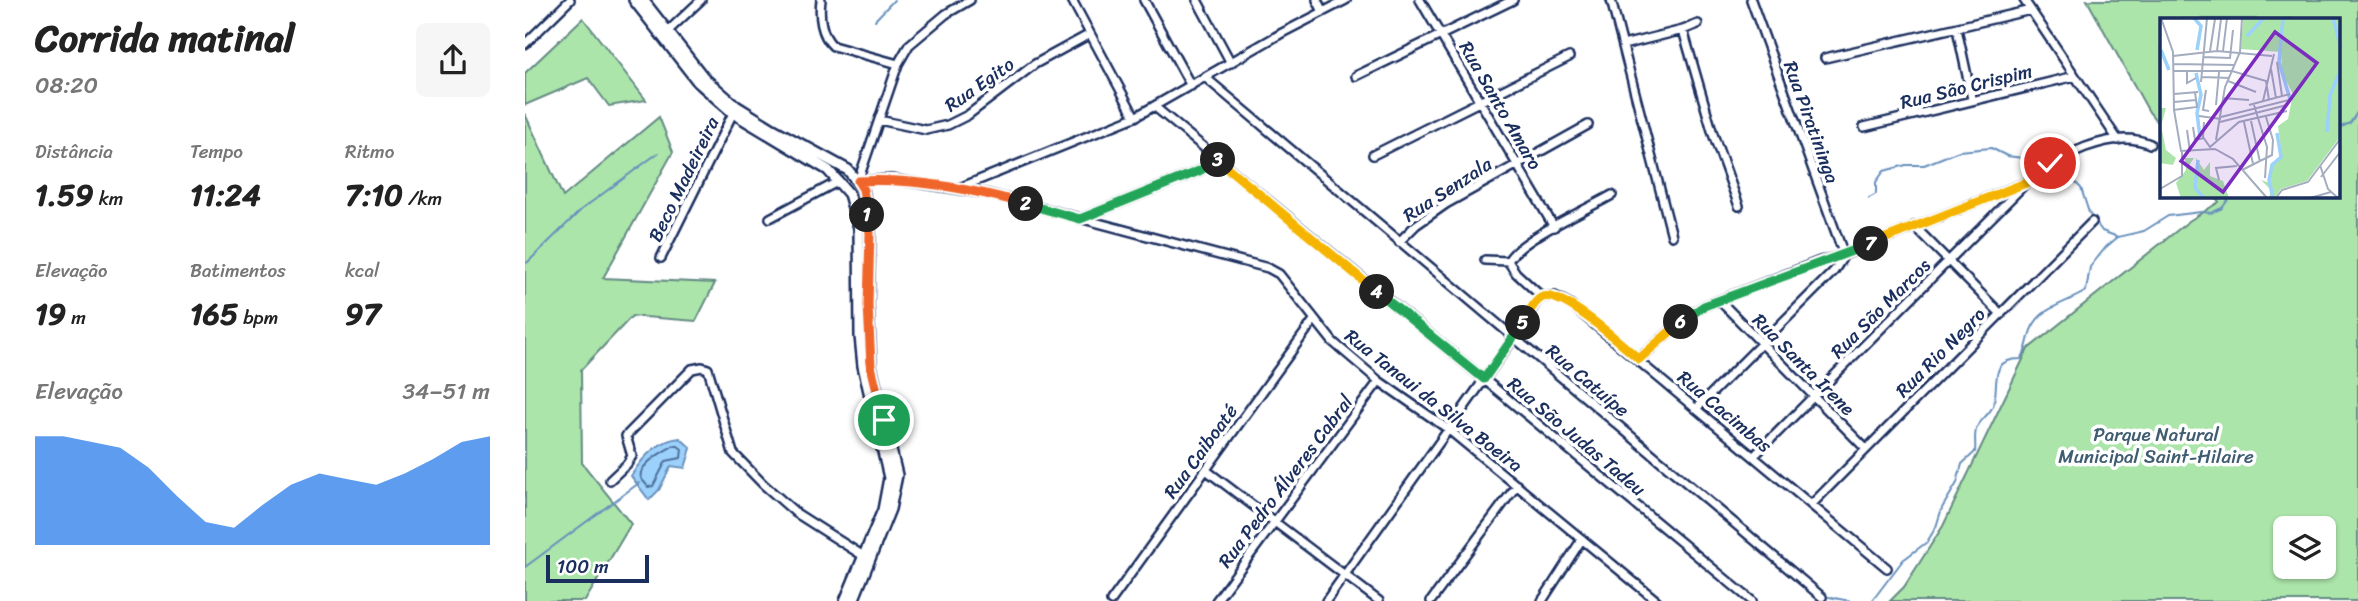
<!DOCTYPE html>
<html lang="pt">
<head>
<meta charset="utf-8">
<style>
  body { margin:0; font-family:Sriracha,sans-serif; background:#f6f6f6; color:#222; height:100vh; display:flex; flex-direction:column; font-size:26px; white-space:nowrap }
  * { box-sizing:border-box; margin:0 }
  p { font-size:23px; color:#767676 }
  .icon { flex:none; width:38px; height:38px; fill:none; stroke:currentColor; stroke-width:2; stroke-linecap:round; stroke-linejoin:round }
  .map { position:relative; flex:1; overflow:hidden }
  .side { display:flex; flex-direction:column; background:#fff; width:525px }
  .side>* { flex:none }
  .controls { position:absolute; left:1748px; top:516px; display:grid; gap:14px }
  .controls a { display:grid; place-items:center; width:63px; height:63px; border-radius:10px; background:#fff; box-shadow:0 2px 5px #0004; font-size:35px }
  .scale { position:absolute; left:21px; bottom:18px; width:103px; box-sizing:border-box; padding-left:7px; border:4px solid #1b2f5e; border-top:0; font-size:19px; line-height:24px; white-space:nowrap; color:#1b2f5e; -webkit-text-stroke:5px #fff; paint-order:stroke }
  .pin { position:absolute; display:grid; place-items:center; width:60px; height:60px; color:#fff; margin:-30px; border:4px solid #fff; border-radius:50%; box-shadow:0 2px 7px #0007 }
  .km { position:absolute; width:35px; height:35px; margin:-18px; border-radius:50%; background:#222; color:#fff; font-size:19px; line-height:35px; text-align:center }
  .round { display:grid; place-items:center; flex:none; width:74px; height:74px; border-radius:10px; background:#f6f6f6 }
  .overview { display:flex; align-items:center; justify-content:space-between; height:119px; padding:0 35px }
  h1 { font-size:38px; font-weight:700; line-height:52px }
  .metrics { display:grid; grid-template-columns:repeat(3,1fr); gap:10px; height:119px; padding:7px 35px }
  .metrics div { display:grid; align-content:center }
  .metrics b { font-size:30px; font-weight:700 }
  .metrics small { font-size:19px; font-weight:400 }
  .metrics p { font-size:19px }
  .chart { height:196px; padding:14px 35px }
  .chart p { display:flex; justify-content:space-between }
  .chart svg { width:100%; height:126px; margin-top:7px; fill:#1a73e8; opacity:.7 }
  main { display:flex; flex:1; min-height:0 }
  .map>svg:first-child { display:block }
  .green { fill:#ace5aa; stroke:#648a84; stroke-width:2; fill-rule:evenodd }
  .water { fill:#9bd1fa; stroke:#6890bc; stroke-width:2 }
  .lines { fill:none; stroke-linecap:round; stroke-linejoin:round }
  .shore { stroke:#4e709c; stroke-width:2 }
  .stream { stroke:#6890bc; stroke-width:2 }
  .minor-casing { stroke:#1b2f5e; stroke-width:12 }
  .major-casing { stroke:#1b2f5e; stroke-width:14 }
  .minor { stroke:#fff; stroke-width:7 }
  .major { stroke:#fff; stroke-width:9 }
  .split-1-casing { stroke:#fff; stroke-width:14 }
  .split-2-casing { stroke:#fff; stroke-width:14 }
  .split-3-casing { stroke:#fff; stroke-width:14 }
  .split-4-casing { stroke:#fff; stroke-width:14 }
  .split-5-casing { stroke:#fff; stroke-width:14 }
  .split-6-casing { stroke:#fff; stroke-width:14 }
  .split-7-casing { stroke:#fff; stroke-width:14 }
  .split-8-casing { stroke:#fff; stroke-width:14 }
  .split-1 { stroke:#f0652b; stroke-width:9 }
  .split-2 { stroke:#f0652b; stroke-width:9 }
  .split-3 { stroke:#22a559; stroke-width:9 }
  .split-4 { stroke:#f5b400; stroke-width:9 }
  .split-5 { stroke:#22a559; stroke-width:9 }
  .split-6 { stroke:#f5b400; stroke-width:9 }
  .split-7 { stroke:#22a559; stroke-width:9 }
  .split-8 { stroke:#f5b400; stroke-width:9 }
  .labels { text-anchor:middle; stroke-width:7; stroke-linejoin:round; paint-order:stroke }
  .street-label { font-size:19px; fill:#1b2f5e; stroke:#fff }
  .park-label { font-size:19px; fill:#3f5c71; stroke:#fff }
  .inset-river { fill:none; stroke:#9bd1fa; stroke-width:3.5 }
  .inset-road { fill:none; stroke:#a4acbf; stroke-width:2 }
  .view { fill:#7b2cbf; fill-opacity:0.15; stroke:#7b2cbf; stroke-width:3.5 }
  .inset-edge { fill:none; stroke:#1b2f5e; stroke-width:3.5 }
</style>
</head>
<body>
<main>
<section class="side">
<div class="overview"><div><h1>Corrida matinal</h1><p>08:20</p></div><a class="round"><svg class="icon" aria-label="share" viewBox="0 0 24 24"><path d="M12 15V3M7 8l5-5 5 5M5 13v7h14v-7"/></svg></a></div>
<div class="metrics">
<div><p>Distância</p><b>1.59<small> km</small></b></div>
<div><p>Tempo</p><b>11:24</b></div>
<div><p>Ritmo</p><b>7:10<small> /km</small></b></div>
</div>
<div class="metrics">
<div><p>Elevação</p><b>19<small> m</small></b></div>
<div><p>Batimentos</p><b>165<small> bpm</small></b></div>
<div><p>kcal</p><b>97</b></div>
</div>
<div class="chart"><p><span>Elevação</span>34–51 m</p>
<svg viewBox="0 0 160 44" preserveAspectRatio="none"><path d="M0 44V6L10 6L20 8L30 10L40 17L50 27L60 36L70 38L80 30L90 23L100 19L110 21L120 23L130 19L140 14L150 8L160 6V44z"/></svg>
</div>
</section>
<div class="map">
<svg width="1833" height="601" viewBox="0 0 1833 601">
  <rect width="100%" height="100%" fill="#fff"/>
  <filter id="ink" filterUnits="userSpaceOnUse"><feTurbulence type="fractalNoise" baseFrequency=".0143" numOctaves="2"/><feDisplacementMap in="SourceGraphic" scale="14" xChannelSelector="R" yChannelSelector="G"/><feConvolveMatrix kernelMatrix="1 2 1 2 8 2 1 2 1" color-interpolation-filters="sRGB"/></filter>
  <g filter="url(#ink)">
    <path class="green" d="M1562 0H1833V601H1365L1379 587 1418 526 1503 349 1664 221 1694 202 1690 196H1814V19H1637V128L1624 112ZM1799 528V567H1760V528Z
      M58 18 121 100 84 106 63 78 0 105V73Z
      M0 114 38 197 134 117 148 152 78 278 190 283 171 321 107 316 56 370 57 463 106 524 60 601H0Z"/>
    <path class="water" d="M155 438 166 448 160 468 146 466 134 490 124 500 106 476C117 458 133 440 155 438Z"/>
    <g class="lines">
      <path class="shore" d="M148 446H153L157 449 156 458 141 461 128 486 123 487C123 486 116 479 116 478 112 465 139 451 148 446Z"/>
      <path class="stream" d="M350 20 369 0
        M1814 128 1825 123 1833 111
        M1527 166 1538 171 1556 188 1564 213 1577 231 1593 237
        M1344 198 1351 194V182L1359 171 1381 165H1399L1434 151 1466 148 1482 156 1506 159 1521 164
        M0 263 3 262 57 209 133 153
        M0 567 114 483
        M1304 597 1325 601
        M1347 601 1378 560 1402 542 1411 527 1417 508 1432 483 1437 464 1450 452C1451 446 1449 436 1451 430 1453 420 1467 414 1469 403 1474 381 1464 359 1496 359 1503 350 1502 338 1507 328 1517 306 1543 303 1561 291L1565 267 1581 247 1593 237 1619 231 1643 216 1676 212 1686 213 1697 208 1706 196"/>
      <g class="minor-casing">
        <path id="minor" d="M296 0C294 16 296 35 308 46L373 64
          M445 0 421 14 384 45 373 64 333 181 366 179 464 194 743 268 754 274 808 342 854 381 923 429 1132 601
          M547 0 610 117
          M619 0 666 86
          M672 0 706 63
          M792 0 798 12
          M895 0 1029 227
          M1086 0 1147 236
          M1499 0 1593 140
          M1432 29 1447 99
          M1158 30 1188 134 1214 206
          M142 32 176 0
          M0 44 45 0
          M1098 45 1158 30 1173 24
          M1300 58 1506 10
          M831 76 988 0
          M681 78 1297 597
          M630 107 1227 601
          M354 120 401 130 423 125 443 115 510 64 565 34
          M1339 127 1550 76
          M848 155 1044 57
          M434 188 610 117 757 33 821 0
          M245 218 314 181
          M555 219 674 171 692 159
          M1389 226 1476 314
          M874 242 891 225 921 204 1063 125
          M136 258 208 113
          M960 260 983 261C995 239 1063 209 1087 195
          M983 261 991 273 1017 297 1030 296 1045 304 1362 568
          M1195 301 1340 448
          M1114 359 1159 319 1179 306 1295 261 1319 255 1502 182C1530 157 1588 127 1625 144
          M1172 408 1309 271 1319 255 1226 0
          M1229 456 1500 184
          M681 470 854 601
          M85 480 102 464 107 456 101 436 167 369 177 367 183 369 208 453 238 484 271 513 340 557
          M1286 505 1567 222
          M586 601 789 320
          M691 601 854 381
          M801 601 988 339 1012 301 1017 297
          M906 601 992 485
          M1017 601 1057 539"/>
      </g>
      <g class="major-casing">
        <path id="major" d="M109 0 173 82 208 113 303 170 324 194 334 228 335 336 338 366 364 478 358 510 320 601
          M118 0 179 78 211 106 248 129 323 170 338 189 345 233 343 305 346 366 372 475 365 509 328 601"/>
      </g>
      <use href="#minor" class="minor"/>
      <use href="#major" class="major"/>
    </g>
  </g>
  <g class="lines" filter="url(#ink)">
    <g class="split-1-casing">
      <path id="split-1" d="M342 215 345 233 343 305 346 366 359 420"/>
    </g>
    <g class="split-2-casing">
      <path id="split-2" d="M342 215 338 189 333 181C390 178 446 189 501 204"/>
    </g>
    <g class="split-3-casing">
      <path id="split-3" d="M501 204 555 219 674 171 693 160"/>
    </g>
    <g class="split-4-casing">
      <path id="split-4" d="M693 160 852 292"/>
    </g>
    <g class="split-5-casing">
      <path id="split-5" d="M852 292 959 379 998 323"/>
    </g>
    <g class="split-6-casing">
      <path id="split-6" d="M998 323C1003 315 1009 300 1018 297 1039 291 1097 345 1114 359L1156 322"/>
    </g>
    <g class="split-7-casing">
      <path id="split-7" d="M1156 322 1179 306 1346 244"/>
    </g>
    <g class="split-8-casing">
      <path id="split-8" d="M1346 244 1503 182 1525 163"/>
    </g>
    <use href="#split-1" class="split-1"/>
    <use href="#split-2" class="split-2"/>
    <use href="#split-3" class="split-3"/>
    <use href="#split-4" class="split-4"/>
    <use href="#split-5" class="split-5"/>
    <use href="#split-6" class="split-6"/>
    <use href="#split-7" class="split-7"/>
    <use href="#split-8" class="split-8"/>
  </g>
  <g class="labels">
    <g class="street-label">
      <text transform="translate(454 84) rotate(-35)" y="7">Rua Egito</text>
      <text transform="translate(1441 86) rotate(-14)" y="7">Rua São Crispim</text>
      <text transform="translate(976 105) rotate(60)" y="7">Rua Santo Amaro</text>
      <text transform="translate(1287 122) rotate(70)" y="7">Rua Piratininga</text>
      <text transform="translate(158 179) rotate(-64)" y="7">Beco Madeireira</text>
      <text transform="translate(922 189) rotate(-33)" y="7">Rua Senzala</text>
      <text transform="translate(1355 308) rotate(-45)" y="7">Rua São Marcos</text>
      <text transform="translate(1415 352) rotate(-45)" y="7">Rua Rio Negro</text>
      <text transform="translate(1279 364) rotate(45)" y="7">Rua Santa Irene</text>
      <text transform="translate(1063 380) rotate(40)" y="7">Rua Catuípe</text>
      <text transform="translate(909 400) rotate(38)" y="7">Rua Tanaui da Silva Boeira</text>
      <text transform="translate(1200 411) rotate(40)" y="7">Rua Cacimbas</text>
      <text transform="translate(1052 436) rotate(40)" y="7">Rua São Judas Tadeu</text>
      <text transform="translate(675 451) rotate(-54)" y="7">Rua Caiboaté</text>
      <text transform="translate(760 481) rotate(-53)" y="7">Rua Pedro Álveres Cabral</text>
    </g>
    <g class="park-label">
      <text x="1631" y="441">Parque Natural<tspan x="1631" dy="22">Municipal Saint-Hilaire</tspan></text>
    </g>
  </g>
  <g transform="translate(1635 18)">
    <rect width="180" height="180" fill="#fff"/>
    <path d="M83 0H180V119L147 163 121 171 115 180H109L111 172 101 162 110 165 112 148 122 139 118 108 128 101 133 76 122 55 121 34 81 31ZM2 90H6L1 108 6 132 16 140 13 147 0 145V91ZM25 140H34L28 149 36 151V140L44 152 50 144V158L63 163 69 180H21L16 165 26 152Z" fill="#ace5aa"/>
    <path class="inset-river" d="M34 0 41 8 37 32M123 0 119 44 130 81M173 0 181 30M87 18 104 0M1 32 9 52M36 55 41 77 37 95 40 119M167 114 170 77 181 51M38 142 35 170 44 180M113 180 109 162 112 147 121 139 117 115"/>
    <path class="inset-road" d="M1 0 13 34 14 92 21 133 55 131 73 141 107 180M50 33 55 1M57 33 61 1M63 33 67 0M13 38 57 33 112 38M43 39 70 40 73 12M117 44 122 78M14 46 75 47M111 51 116 80M13 53H72L106 63 109 82M27 53V65L36 60M42 59 70 60M68 63 96 74M41 64 47 0M46 72 43 92 49 93M14 76 38 74M63 80 89 82M103 83 114 36M14 84 36 82M56 87 59 54M89 87 130 76M94 87 107 129 105 160M13 92 37 89 35 74M39 98 61 101M61 99 129 82M91 103 100 144M44 104 43 119 50 129 79 104 127 93M60 104 127 87M84 104 93 146M33 109 35 122 44 120M27 112 30 134M56 122 65 69 80 34 82 0M160 147 168 171 178 180M82 152 112 137 113 122 106 99M161 159 181 133M59 162 56 150 77 148M0 171 22 158V134M116 180 122 172 148 164 181 120M150 180 171 174"/>
    <path class="view" d="M115 14 157 45 63 174 21 143Z"/>
    <rect width="180" height="180" class="inset-edge"/>
  </g>
</svg>
<div class="controls">
<a><svg class="icon" aria-label="layers" viewBox="0 0 24 24"><path d="M12 4l9 5-9 5-9-5zM3 14l9 5 9-5"/></svg></a>
</div>
<div class="scale">100 m</div>
<div class="pin" style="left:359px;top:420px;background:#1e9e55"><svg class="icon" aria-label="arrive" viewBox="0 0 24 24"><path d="M6 21V4h12l-3 4 3 4H6"/></svg></div>
<div class="pin" style="left:1525px;top:163px;background:#d93025"><svg class="icon" aria-label="check" viewBox="0 0 24 24"><path d="M5 12l5 5 9-10"/></svg></div>
<b class="km" style="left:342px;top:215px">1</b>
<b class="km" style="left:501px;top:204px">2</b>
<b class="km" style="left:693px;top:160px">3</b>
<b class="km" style="left:852px;top:292px">4</b>
<b class="km" style="left:998px;top:323px">5</b>
<b class="km" style="left:1156px;top:322px">6</b>
<b class="km" style="left:1346px;top:244px">7</b>
</div>
</main>
</body>
</html>
